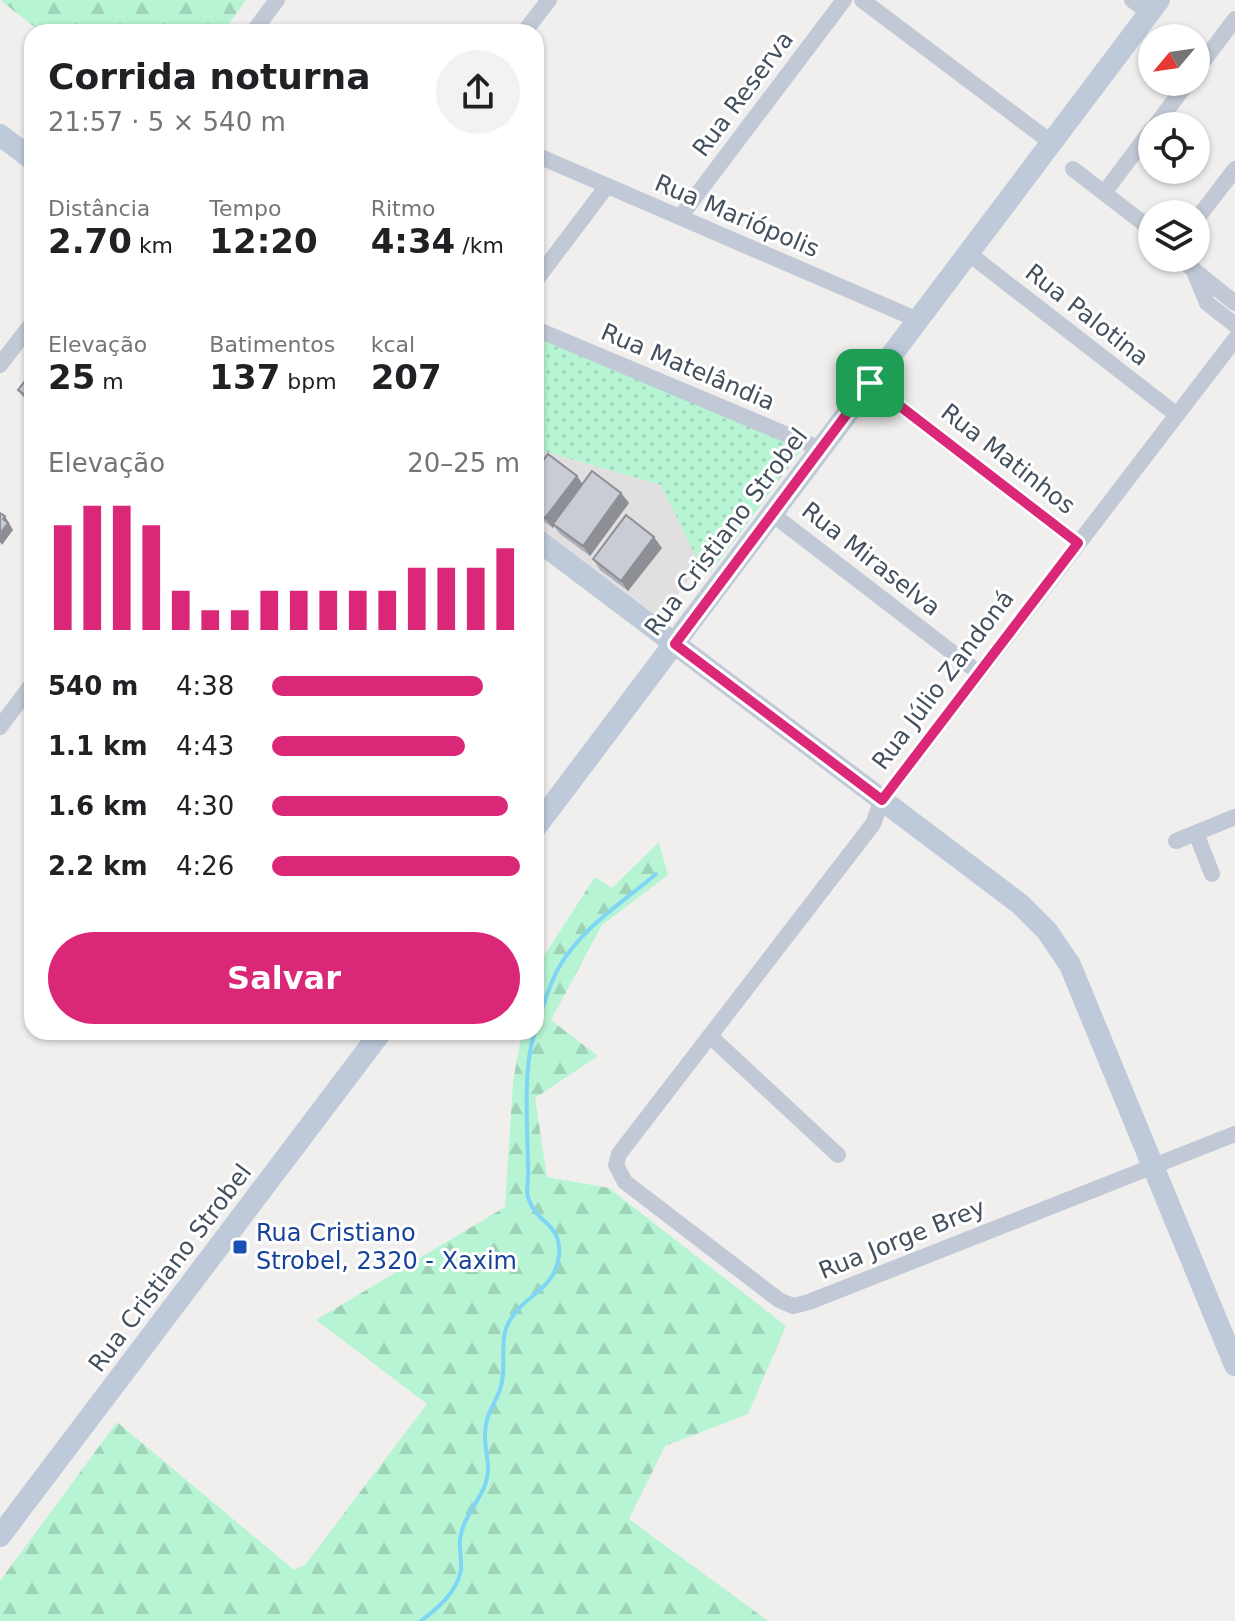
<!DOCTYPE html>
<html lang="pt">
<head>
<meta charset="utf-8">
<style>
  body { margin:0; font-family:"DejaVu Sans",sans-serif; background:#f2f2f2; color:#202124; height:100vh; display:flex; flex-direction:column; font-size:30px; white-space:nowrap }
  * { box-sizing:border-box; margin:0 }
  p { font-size:26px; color:#757577 }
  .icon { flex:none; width:44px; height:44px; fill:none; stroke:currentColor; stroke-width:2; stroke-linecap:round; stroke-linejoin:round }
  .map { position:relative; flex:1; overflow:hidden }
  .side { position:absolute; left:24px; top:24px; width:520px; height:1016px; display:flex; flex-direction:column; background:#fff; border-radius:24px; box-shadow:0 2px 6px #0004 }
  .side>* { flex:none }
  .needle { width:52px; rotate:241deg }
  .fabs { position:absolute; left:1138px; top:24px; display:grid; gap:16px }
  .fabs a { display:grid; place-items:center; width:72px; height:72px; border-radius:50%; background:#fff; box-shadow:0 2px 6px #0004; font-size:40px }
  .pin { position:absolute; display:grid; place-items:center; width:68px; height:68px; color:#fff; margin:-34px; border-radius:16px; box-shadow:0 4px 12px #0006 }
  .round { display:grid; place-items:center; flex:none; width:84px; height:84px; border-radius:42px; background:#f2f2f2 }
  .headline { display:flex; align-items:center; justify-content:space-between; height:136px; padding:0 24px }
  h1 { font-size:36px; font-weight:700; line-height:60px }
  .figures { display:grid; grid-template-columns:repeat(3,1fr); gap:12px; height:136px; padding:8px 24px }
  .figures div { display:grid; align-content:center }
  .figures b { font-size:34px; font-weight:700 }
  .figures small { font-size:22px; font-weight:400 }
  .figures p { font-size:22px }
  .chart { height:224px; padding:16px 24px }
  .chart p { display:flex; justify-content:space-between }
  .chart svg { width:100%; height:144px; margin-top:8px; stroke:#db2777; stroke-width:6 }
  .primary-button { display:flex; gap:16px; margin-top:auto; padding:16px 24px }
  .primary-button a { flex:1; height:92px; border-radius:48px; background:#db2777; color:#fff; font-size:32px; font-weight:700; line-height:92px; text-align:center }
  ul { padding:0 24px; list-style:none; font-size:26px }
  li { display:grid; grid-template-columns:128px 96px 1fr; align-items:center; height:60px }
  li i { height:20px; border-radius:10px; background:#db2777 }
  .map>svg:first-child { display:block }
  .education { fill:#e2dfe0 }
  .forest { fill:url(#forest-firs) }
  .park { fill:url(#park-dots) }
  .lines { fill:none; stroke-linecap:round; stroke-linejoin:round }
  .stream { stroke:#7fd5f6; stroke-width:4 }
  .street { stroke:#c0c9d5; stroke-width:16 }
  .secondary { stroke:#becada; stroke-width:22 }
  .wall { fill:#adafb7 }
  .shaded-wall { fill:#8d8f95 }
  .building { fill:#c9ccd5; stroke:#8d8f95; stroke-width:2 }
  .route-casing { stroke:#fff; stroke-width:16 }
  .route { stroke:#db2777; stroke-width:10 }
  .transit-dot { fill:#1a4fb4; stroke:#fff; stroke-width:3 }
  .labels { text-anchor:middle; stroke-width:6; stroke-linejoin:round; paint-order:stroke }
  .street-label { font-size:24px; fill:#44505e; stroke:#fff }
  .transit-label { font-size:24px; fill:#164399; stroke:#fff; text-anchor:start }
</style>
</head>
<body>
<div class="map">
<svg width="1235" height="1621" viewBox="0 0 1235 1621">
  <defs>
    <pattern id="forest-firs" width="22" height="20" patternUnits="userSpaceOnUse" patternTransform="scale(2)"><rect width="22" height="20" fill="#b7f4d3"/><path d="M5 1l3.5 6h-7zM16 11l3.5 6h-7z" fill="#9fd3b8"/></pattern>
    <pattern id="park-dots" width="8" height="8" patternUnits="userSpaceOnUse" patternTransform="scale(2)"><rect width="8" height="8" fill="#b7f4d3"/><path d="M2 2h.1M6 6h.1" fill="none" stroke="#9fd3b8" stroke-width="1.8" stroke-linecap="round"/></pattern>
  </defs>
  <rect width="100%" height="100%" fill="#f1eeee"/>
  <path class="education" d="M536 449 661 485 700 565 660 618 536 526Z"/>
  <path class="forest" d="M0 0H246L223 32H41Z
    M659 842 668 875 602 925 551 1020 598 1056 535 1098 547 1177 609 1188 786 1326 748 1414 665 1446 629 1519 768 1621H0V1581L117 1422 294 1570 305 1565 427 1404 316 1320 505 1207 513 1082 522 1032H536V968L595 877 612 888Z"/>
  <path class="park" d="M536 338 804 447 710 573 700 565 661 485 536 449Z"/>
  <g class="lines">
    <path class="stream" d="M536 1028C542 1009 548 988 558 969 580 929 622 903 656 874
      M421 1621C438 1608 457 1592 461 1570 462 1560 459 1549 460 1539 463 1518 478 1503 485 1485 492 1467 485 1454 485 1437 485 1411 495 1407 501 1386 506 1368 501 1349 505 1332 515 1296 554 1295 559 1256 562 1223 537 1224 529 1200 525 1191 529 1180 528 1170 528 1131 522 1069 535 1032"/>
    <path class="street" d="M862 0 1052 143
      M1132 0 1150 13
      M253 32 277 0
      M524 32 549 0
      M1196 71 1235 19
      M1155 126 1188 82
      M536 155 918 320
      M1073 169 1152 230
      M1104 193 1152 129
      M680 217 844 0
      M1196 220 1235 169
      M968 253 1177 415
      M1179 258 1235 303
      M1195 274 1207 303 1235 325
      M536 280 607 186
      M536 329 821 449
      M1235 339 882 800 873 824 619 1154 616 1165 625 1182 779 1300 793 1306 809 1302 1235 1134
      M0 365 32 323
      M870 383 1078 543
      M772 514 979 673
      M0 727 32 684
      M1196 833 1212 874
      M1176 841 1235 817
      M710 1036 838 1155"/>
    <path class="secondary" d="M0 135 32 159
      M536 539 1020 904 1047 931 1070 965 1235 1365
      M536 827 1159 0
      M0 1536 381 1032"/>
  </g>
  <path class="wall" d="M32 372V403L23 397 18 390Z
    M536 470 582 484 621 493 629 503 590 556 560 534 554 526 553 528 536 516Z
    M662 548 628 591 600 570 593 559Z"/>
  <path class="shaded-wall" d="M577 476 584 486 553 528 545 518Z
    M621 493 629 503 590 556 583 546Z
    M5 516 13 530 2 545 0 542V534L3 519Z
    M654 537 662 548 628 591 621 581Z"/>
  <path class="building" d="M32 372V400L18 390Z
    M548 454 577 476 545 518 536 511V470Z
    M592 471 621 493 583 546 553 524Z
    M0 513 5 516 3 519 8 523 0 534Z
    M626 515 654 537 621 581 593 559Z"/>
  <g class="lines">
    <g class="route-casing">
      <path id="route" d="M870 383 1078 543 882 800 675 644Z"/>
    </g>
    <use href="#route" class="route"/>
  </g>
  <rect class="transit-dot" x="232" y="1239" width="16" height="16" rx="4"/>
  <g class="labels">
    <g class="street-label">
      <text transform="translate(743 94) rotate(-53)" y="8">Rua Reserva</text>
      <text transform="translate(737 216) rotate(23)" y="8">Rua Mariópolis</text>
      <text transform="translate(1087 315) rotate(38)" y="8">Rua Palotina</text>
      <text transform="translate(688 367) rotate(23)" y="8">Rua Matelândia</text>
      <text transform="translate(1008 459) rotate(38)" y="8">Rua Matinhos</text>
      <text transform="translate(726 532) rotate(-53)" y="8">Rua Cristiano Strobel</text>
      <text transform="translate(871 559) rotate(38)" y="8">Rua Miraselva</text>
      <text transform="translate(943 680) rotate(-53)" y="8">Rua Júlio Zandoná</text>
      <text transform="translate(902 1239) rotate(-22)" y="8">Rua Jorge Brey</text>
      <text transform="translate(170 1268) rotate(-53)" y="8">Rua Cristiano Strobel</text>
    </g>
    <g class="transit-label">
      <text x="256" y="1241">Rua Cristiano<tspan x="256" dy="28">Strobel, 2320 - Xaxim</tspan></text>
    </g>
  </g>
</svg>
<div class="fabs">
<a><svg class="needle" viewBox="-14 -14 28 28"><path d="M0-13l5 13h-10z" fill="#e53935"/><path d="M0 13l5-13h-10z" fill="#757577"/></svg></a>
<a><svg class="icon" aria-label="locate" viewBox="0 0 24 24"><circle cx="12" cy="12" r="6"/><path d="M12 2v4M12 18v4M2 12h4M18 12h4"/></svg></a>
<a><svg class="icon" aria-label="layers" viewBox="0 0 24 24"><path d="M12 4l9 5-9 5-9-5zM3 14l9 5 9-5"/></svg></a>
</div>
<div class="pin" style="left:870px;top:383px;background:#1e9e55"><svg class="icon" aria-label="arrive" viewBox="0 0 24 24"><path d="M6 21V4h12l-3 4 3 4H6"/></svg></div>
<section class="side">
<div class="headline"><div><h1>Corrida noturna</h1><p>21:57 · 5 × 540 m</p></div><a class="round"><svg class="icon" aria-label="share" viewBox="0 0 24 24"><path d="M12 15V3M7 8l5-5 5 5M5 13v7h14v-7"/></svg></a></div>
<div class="figures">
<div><p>Distância</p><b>2.70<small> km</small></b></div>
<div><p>Tempo</p><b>12:20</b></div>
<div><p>Ritmo</p><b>4:34<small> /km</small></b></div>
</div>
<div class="figures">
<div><p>Elevação</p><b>25<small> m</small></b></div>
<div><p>Batimentos</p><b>137<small> bpm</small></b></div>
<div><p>kcal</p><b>207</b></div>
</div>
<div class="chart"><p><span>Elevação</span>20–25 m</p>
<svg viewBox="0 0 160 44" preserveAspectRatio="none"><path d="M5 44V12M15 44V6M25 44V6M35 44V12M45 44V32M55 44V38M65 44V38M75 44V32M85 44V32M95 44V32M105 44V32M115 44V32M125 44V25M135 44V25M145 44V25M155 44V19"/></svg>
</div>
<ul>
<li><b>540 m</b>4:38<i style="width:85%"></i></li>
<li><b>1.1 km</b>4:43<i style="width:78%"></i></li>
<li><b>1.6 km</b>4:30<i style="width:95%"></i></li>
<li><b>2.2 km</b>4:26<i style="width:100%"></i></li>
</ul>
<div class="primary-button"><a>Salvar</a></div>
</section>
</div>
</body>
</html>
